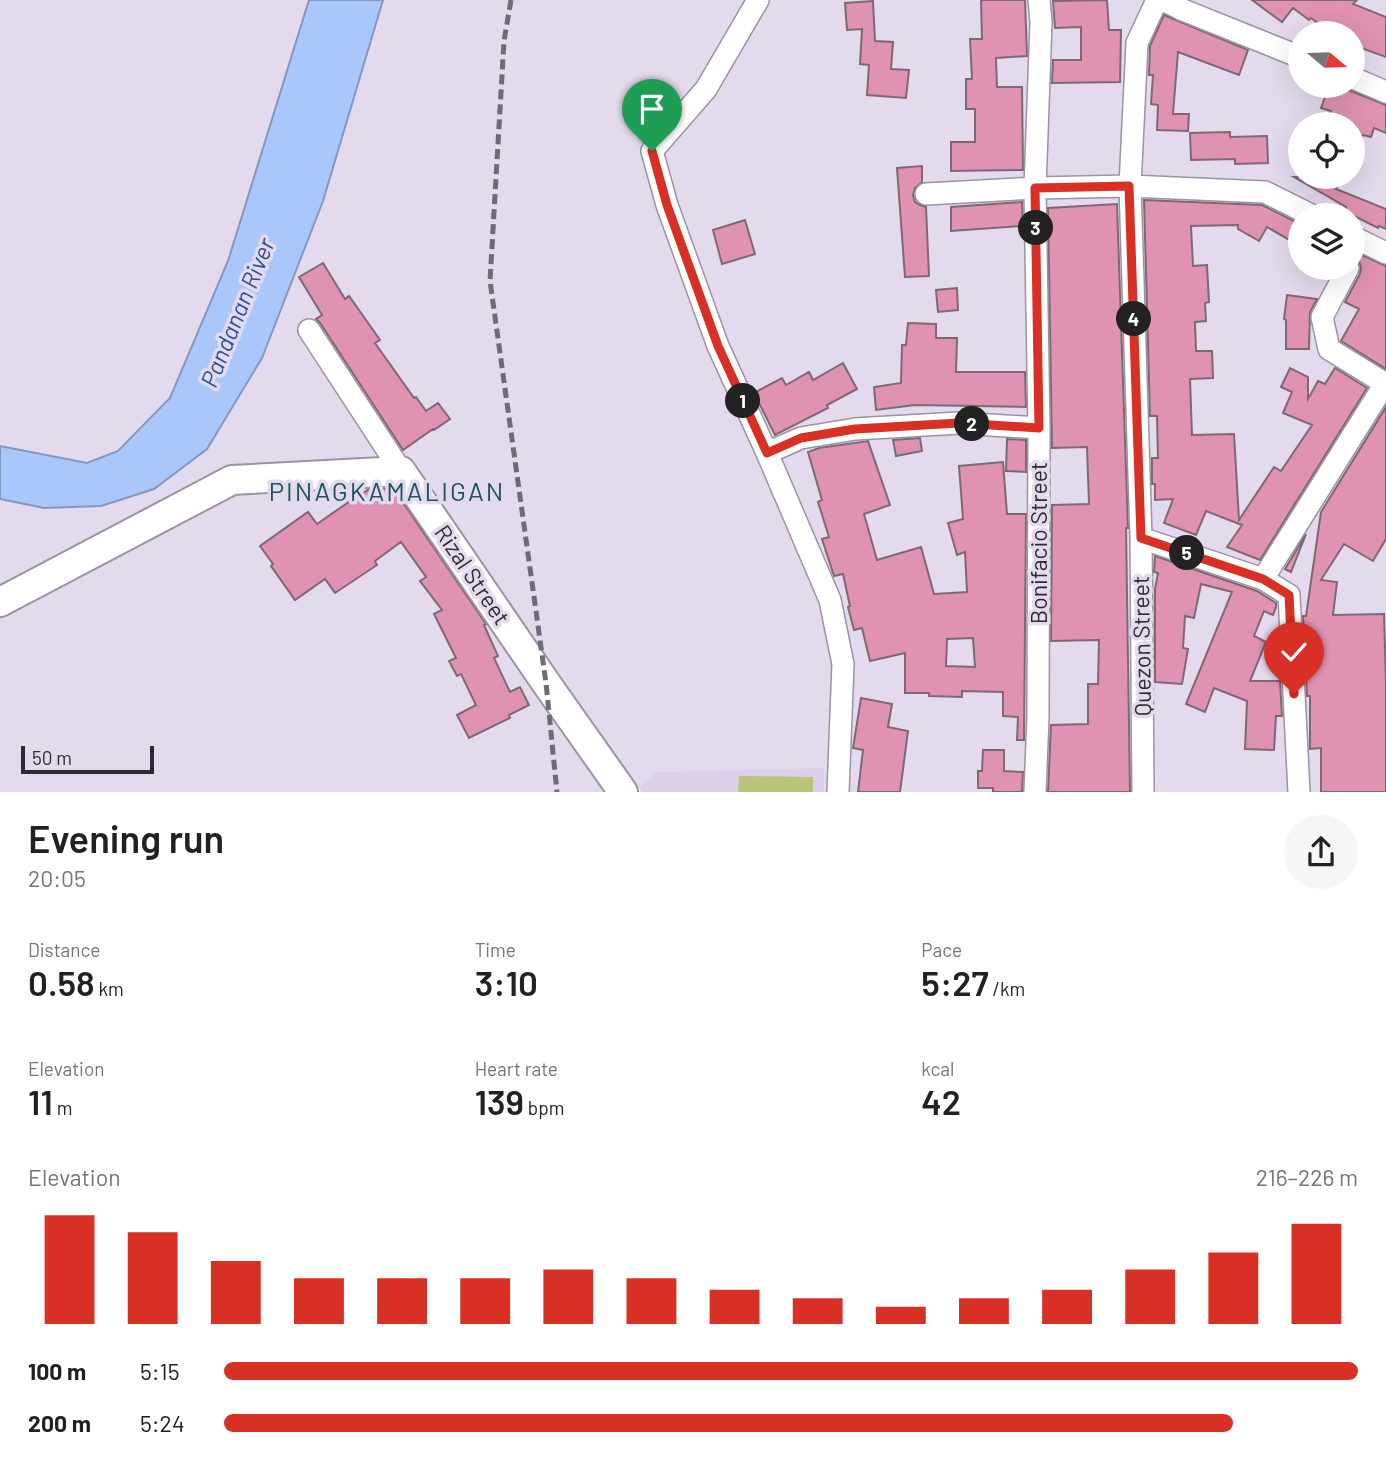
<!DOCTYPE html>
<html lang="en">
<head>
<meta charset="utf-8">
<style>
  body { margin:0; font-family:Barlow,sans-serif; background:#f6f6f6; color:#202124; height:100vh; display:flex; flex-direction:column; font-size:26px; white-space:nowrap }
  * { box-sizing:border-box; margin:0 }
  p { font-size:23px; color:#757577 }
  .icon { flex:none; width:38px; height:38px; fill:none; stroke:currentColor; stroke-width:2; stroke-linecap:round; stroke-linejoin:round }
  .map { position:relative; height:792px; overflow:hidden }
  .panel { display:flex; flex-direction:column; background:#fff; flex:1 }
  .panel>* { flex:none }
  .needle { width:46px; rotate:109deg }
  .fabs { position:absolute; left:1288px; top:21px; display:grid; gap:14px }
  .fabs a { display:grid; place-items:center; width:77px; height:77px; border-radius:50%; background:#fff; box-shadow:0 7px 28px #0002; font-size:35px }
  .scale { position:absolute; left:21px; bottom:18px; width:133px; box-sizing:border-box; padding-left:7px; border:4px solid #2e2a32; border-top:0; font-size:19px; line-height:24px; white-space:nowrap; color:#2e2a32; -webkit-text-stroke:5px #e4daee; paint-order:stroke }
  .pin { position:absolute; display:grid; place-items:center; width:60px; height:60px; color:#fff; margin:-72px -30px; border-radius:50% 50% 50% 0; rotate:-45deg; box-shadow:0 0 7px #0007 }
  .pin .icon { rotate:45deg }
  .km { position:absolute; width:35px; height:35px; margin:-18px; border-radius:50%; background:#222; color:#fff; font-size:19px; line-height:35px; text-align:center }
  .round { display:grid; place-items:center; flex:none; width:74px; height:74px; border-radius:37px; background:#f6f6f6 }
  .overview { display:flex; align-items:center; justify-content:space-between; height:119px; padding:0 28px }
  h1 { font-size:38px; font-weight:600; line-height:52px }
  .metrics { display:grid; grid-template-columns:repeat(3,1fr); gap:10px; height:119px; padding:7px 28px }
  .metrics div { display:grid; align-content:center }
  .metrics b { font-size:35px; font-weight:600 }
  .metrics small { font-size:19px; font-weight:400 }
  .metrics p { font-size:19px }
  .chart { height:196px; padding:14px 28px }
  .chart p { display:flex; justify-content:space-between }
  .chart svg { width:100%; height:126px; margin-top:7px; stroke:#d93025; stroke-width:6 }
  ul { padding:0 28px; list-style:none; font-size:23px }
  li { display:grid; grid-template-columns:112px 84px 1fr; align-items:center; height:52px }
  li i { height:18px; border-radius:9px; background:#d93025 }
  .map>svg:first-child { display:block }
  .built { fill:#ddcfea }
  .green { fill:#bbc478 }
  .water { fill:#a9c7fb; stroke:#8498bf; stroke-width:2 }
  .building { fill:#df92b1; stroke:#7e6971; stroke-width:2; fill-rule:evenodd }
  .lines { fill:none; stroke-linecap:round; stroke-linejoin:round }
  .street-casing { stroke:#9c92a5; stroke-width:24 }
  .secondary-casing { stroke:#9c92a5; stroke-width:32 }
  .street { stroke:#fff; stroke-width:21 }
  .secondary { stroke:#fff; stroke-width:28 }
  .rail { stroke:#706976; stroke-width:5; stroke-dasharray:10 5; stroke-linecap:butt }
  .route-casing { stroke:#fff; stroke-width:14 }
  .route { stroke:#d93025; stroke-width:9 }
  .labels { text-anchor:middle; stroke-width:7; stroke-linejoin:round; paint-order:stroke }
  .street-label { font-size:23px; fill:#2e2a32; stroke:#e4daee }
  .water-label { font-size:24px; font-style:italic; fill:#284f9a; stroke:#e4daee }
  .quarter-label { font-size:26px; letter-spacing:2px; fill:#1e5261; stroke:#e4daee }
</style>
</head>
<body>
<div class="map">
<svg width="1386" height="792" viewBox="0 0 1386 792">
  <rect width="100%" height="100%" fill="#e4daee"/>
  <path class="built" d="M824 768V792H643L640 787 656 772Z"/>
  <path class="green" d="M739 776 813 777V792H738Z"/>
  <path class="water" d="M309 0H383L323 201 262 358 207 449 154 489 101 506 44 508 0 499V446L87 463 118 451 170 398 228 261Z"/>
  <path class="building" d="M981 0H1025L1027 56 996 58 997 87H1022L1023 170 951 171V142H975V109H966V79H972L970 39H982Z
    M1107 0 1109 30H1121L1120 82 1052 83 1053 60H1081V27L1055 28 1053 1Z
    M1252 0H1357L1353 4 1386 17V57L1353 45V33H1331L1311 18 1309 20 1293 8 1282 22Z
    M873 1 875 41 893 42 891 69 909 70 906 98 867 95 869 65 860 64 862 29 847 30 845 3Z
    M1164 15 1248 50 1239 75 1178 52 1173 114H1189L1188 131 1157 130 1158 105 1151 104 1153 75H1149L1150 46Z
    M1329 86H1337L1346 89 1386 105V133L1374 128 1371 137 1363 135 1353 153V124H1326L1331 111 1321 108Z
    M1230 132V137L1267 136 1268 163 1235 164V159L1191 160 1190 133Z
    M922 166V182L915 188 913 195 915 202 920 205 926 207 929 276 905 277 897 168Z
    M1294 177H1343L1336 189 1386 209V229L1379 226 1378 228 1344 211 1346 207Z
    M1144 200 1262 205 1300 224V246L1267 227 1259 241 1238 229V225L1191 226 1193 266 1207 265 1209 302 1205 303 1206 321 1195 322 1196 351H1212L1213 378 1190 379 1192 435 1234 434 1239 520 1274 467 1281 471 1312 425 1283 413 1292 392 1281 387 1290 368 1308 377V399L1318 381 1325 384 1335 368 1367 388 1260 560 1227 547 1242 525 1206 511 1196 535 1164 523 1173 499 1155 500V484H1152V458H1158L1157 416H1150Z
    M1022 202 1023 226 951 231V207Z
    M1117 204 1128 528H1126L1130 792H1048L1051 725 1088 724V684H1098L1099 640 1051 641 1052 505 1089 504 1087 447 1052 448 1048 208Z
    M745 220 755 254 722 264 713 230Z
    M1353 251 1386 266V369L1341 341 1359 309 1345 302 1360 274 1361 268 1359 261 1353 256Z
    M323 263 345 299 349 296 380 340 375 343 414 398 416 397 426 411 438 403 450 419 434 430 433 429 403 450 320 323 316 319 322 315 299 277Z
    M957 288 958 310 938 312 936 290Z
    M1287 295 1317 299 1310 312 1309 349H1286V320L1284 319Z
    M908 323 936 324V338H957L956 372H1025L1026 407 915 405 876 410 874 387 901 383 902 345H906Z
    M843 363 857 389 827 405 828 408 775 435 754 393 782 378 786 385 809 372 813 380Z
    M1386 407V539L1373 561 1344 544 1321 580 1337 582 1333 615 1384 614 1386 683V792H1321V748L1310 749V696H1307L1303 616H1306L1321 512Z
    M920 438 922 451 896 456 893 440Z
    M1007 439 1026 440V472L1006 471Z
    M868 441 890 505 864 514 877 560 921 547 934 594 967 592 965 552 957 555 948 523 963 519 959 466 1003 462 1007 514H1026L1024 740H1017L1018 717 1003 716V692L962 691V697L929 696V693H905V653L870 661 862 628 854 630 848 607 850 606 843 574 834 576 822 539 829 537 818 502 822 500 808 452 819 448ZM973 638 975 667 946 666 947 639Z
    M393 488 486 624 484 625 498 656 494 658 510 692 520 687 529 705 509 715 510 718 469 738 457 715 476 705 461 674 457 676 449 661 456 658 434 614 442 610 420 581 426 577 401 542 375 561 377 565 335 593 325 579 295 600 271 566 273 564 260 546 308 512 317 524 353 499 354 500 369 489Z
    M1306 534 1291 572 1285 569Z
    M1155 556 1257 591 1276 603V607L1273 615 1264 611 1254 636 1266 642 1250 681H1280L1282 716H1276L1274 750 1245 749 1247 701 1214 688 1205 712 1186 704 1232 592 1201 584 1194 618 1185 616 1183 648 1188 649 1182 684 1155 682V589L1158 573 1154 572Z
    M861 698 892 704 888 727 908 731 900 792H858L863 750 853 748Z
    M983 750H1004V771L1023 772 1022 792H993V788H978V771H982Z"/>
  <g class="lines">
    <g class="street-casing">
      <path id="street" d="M758 0 706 89 652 151 667 205 718 346 767 453 830 600 843 664 838 792
        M1163 0 1183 10 1300 57
        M1353 78 1386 92
        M926 194 1035 188 1130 186 1265 192 1311 215
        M1353 237 1386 253
        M1348 268 1322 317 1329 349 1386 384
        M309 330 401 471
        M767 453 801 438 855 429 959 423 1039 428
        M1141 538 1263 579 1386 382
        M1263 579 1289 595 1299 792
        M1035 792 1038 717 1039 428 1035 188 1041 22 1039 0
        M1143 792 1141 538 1130 186 1137 43 1157 0"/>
    </g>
    <g class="secondary-casing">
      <path id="secondary" d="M0 602 232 480 401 471 546 683 623 792"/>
    </g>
    <use href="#street" class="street"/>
    <use href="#secondary" class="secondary"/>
    <path class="rail" d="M511 0 504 41 490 281 546 683 557 792"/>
  </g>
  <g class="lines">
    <g class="route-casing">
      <path id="route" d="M652 151 667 205 718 346 767 453 801 438 855 429 959 423 1039 428 1035 188 1129 186 1141 538 1263 579 1289 595 1294 694"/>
    </g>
    <use href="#route" class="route"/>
  </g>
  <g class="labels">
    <g class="street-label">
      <text transform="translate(1039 543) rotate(-90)" y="8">Bonifacio Street</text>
      <text transform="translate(472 575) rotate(56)" y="8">Rizal Street</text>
      <text transform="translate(1142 646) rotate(-91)" y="8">Quezon Street</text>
    </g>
    <g class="water-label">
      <text transform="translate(238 313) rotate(-68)" y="8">Pandanan River</text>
    </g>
    <g class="quarter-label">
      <text x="387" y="501">PINAGKAMALIGAN</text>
    </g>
  </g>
</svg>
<div class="fabs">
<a><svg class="needle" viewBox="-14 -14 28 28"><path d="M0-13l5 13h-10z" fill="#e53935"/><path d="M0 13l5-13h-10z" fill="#757577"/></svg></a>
<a><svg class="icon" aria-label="locate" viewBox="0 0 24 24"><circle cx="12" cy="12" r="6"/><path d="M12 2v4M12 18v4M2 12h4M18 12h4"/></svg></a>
<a><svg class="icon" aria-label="layers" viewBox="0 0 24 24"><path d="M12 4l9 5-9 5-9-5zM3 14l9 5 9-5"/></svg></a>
</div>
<div class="scale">50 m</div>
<div class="pin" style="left:652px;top:151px;background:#1e9e55"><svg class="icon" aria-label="arrive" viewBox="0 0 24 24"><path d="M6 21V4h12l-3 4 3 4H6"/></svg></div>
<div class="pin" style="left:1294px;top:694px;background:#d93025"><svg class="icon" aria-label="check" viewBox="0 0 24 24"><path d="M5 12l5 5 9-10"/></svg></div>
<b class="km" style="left:743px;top:401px">1</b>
<b class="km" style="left:972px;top:424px">2</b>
<b class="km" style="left:1036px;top:228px">3</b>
<b class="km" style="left:1134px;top:319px">4</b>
<b class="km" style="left:1187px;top:553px">5</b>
</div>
<section class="panel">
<div class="overview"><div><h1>Evening run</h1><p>20:05</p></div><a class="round"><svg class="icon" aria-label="share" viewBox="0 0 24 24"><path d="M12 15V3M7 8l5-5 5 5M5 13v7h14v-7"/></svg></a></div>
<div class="metrics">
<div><p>Distance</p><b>0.58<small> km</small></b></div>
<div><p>Time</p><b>3:10</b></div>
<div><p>Pace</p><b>5:27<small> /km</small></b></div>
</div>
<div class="metrics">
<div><p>Elevation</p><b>11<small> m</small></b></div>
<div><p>Heart rate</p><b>139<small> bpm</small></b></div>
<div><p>kcal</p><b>42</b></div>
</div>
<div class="chart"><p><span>Elevation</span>216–226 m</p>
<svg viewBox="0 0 160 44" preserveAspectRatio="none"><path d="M5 44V6M15 44V12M25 44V22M35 44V28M45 44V28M55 44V28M65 44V25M75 44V28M85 44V32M95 44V35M105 44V38M115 44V35M125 44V32M135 44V25M145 44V19M155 44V9"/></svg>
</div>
<ul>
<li><b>100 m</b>5:15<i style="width:100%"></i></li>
<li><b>200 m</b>5:24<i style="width:89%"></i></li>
</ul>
</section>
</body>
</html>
